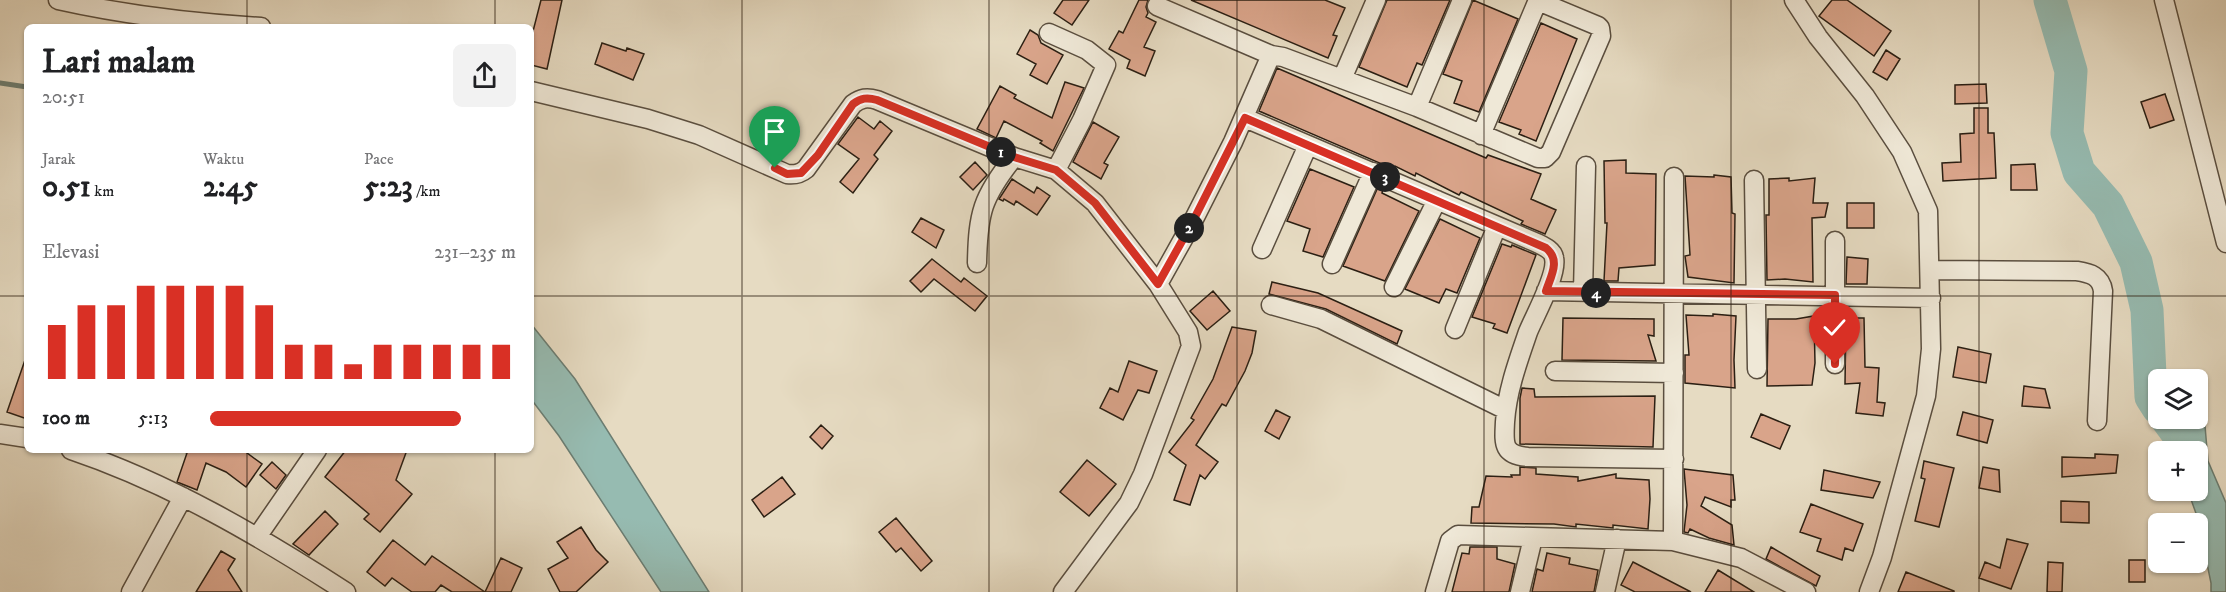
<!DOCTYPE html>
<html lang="id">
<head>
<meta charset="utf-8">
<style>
  body { margin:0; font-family:"IM FELL DW Pica",serif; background:#f2f2f2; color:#202124; height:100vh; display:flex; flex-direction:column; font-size:22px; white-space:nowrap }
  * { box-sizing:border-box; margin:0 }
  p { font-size:20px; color:#757577 }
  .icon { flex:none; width:33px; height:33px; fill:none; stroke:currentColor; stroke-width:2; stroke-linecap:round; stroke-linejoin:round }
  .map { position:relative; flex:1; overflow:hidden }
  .side { position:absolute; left:24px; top:24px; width:510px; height:429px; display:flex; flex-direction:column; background:#fff; border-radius:9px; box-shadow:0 2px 4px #0004 }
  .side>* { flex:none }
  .buttons { position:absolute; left:2148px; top:369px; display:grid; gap:12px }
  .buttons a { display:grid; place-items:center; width:60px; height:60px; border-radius:9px; background:#fff; box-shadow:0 2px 4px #0004; font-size:30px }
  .pin { position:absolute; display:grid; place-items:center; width:51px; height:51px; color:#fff; margin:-62px -26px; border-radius:50% 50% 50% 0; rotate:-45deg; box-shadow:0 0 6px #0007 }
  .pin .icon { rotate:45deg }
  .km { position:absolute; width:30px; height:30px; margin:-15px; border-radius:50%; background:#222; color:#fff; font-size:16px; line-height:30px; text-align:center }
  .round { display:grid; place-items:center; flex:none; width:63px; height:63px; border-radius:9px; background:#f2f2f2 }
  .head { display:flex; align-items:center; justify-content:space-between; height:102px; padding:0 18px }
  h1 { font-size:33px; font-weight:800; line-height:45px }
  .figures { display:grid; grid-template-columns:repeat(3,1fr); gap:9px; height:102px; padding:6px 18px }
  .figures div { display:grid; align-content:center }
  .figures b { font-size:30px; font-weight:800 }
  .figures small { font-size:16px; font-weight:400 }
  .figures p { font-size:16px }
  .chart { height:168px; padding:12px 18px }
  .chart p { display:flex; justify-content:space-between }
  .chart svg { width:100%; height:108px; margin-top:6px; stroke:#d93025; stroke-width:6 }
  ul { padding:0 18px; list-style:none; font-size:20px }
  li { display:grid; grid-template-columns:96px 72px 1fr; align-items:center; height:45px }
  li i { height:15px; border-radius:8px; background:#d93025 }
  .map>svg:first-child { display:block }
  .water { fill:#96bbb1; stroke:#6b7d72; stroke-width:1.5 }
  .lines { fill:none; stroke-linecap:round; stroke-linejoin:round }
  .stream { stroke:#6b7d72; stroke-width:5 }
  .river { stroke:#96bbb1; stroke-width:33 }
  .building { fill:#d9a48a; stroke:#2b1f13; stroke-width:1.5 }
  .minor-casing { stroke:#5a4e3f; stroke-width:21 }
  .minor { stroke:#efe8d7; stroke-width:18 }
  .route-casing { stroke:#fff; stroke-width:12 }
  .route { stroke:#d93025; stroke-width:8 }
  .grid { fill:none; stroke:#2b1f13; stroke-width:1.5; stroke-opacity:0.55 }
</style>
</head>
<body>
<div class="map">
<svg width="2226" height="592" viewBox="0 0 2226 592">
  <rect width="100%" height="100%" fill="#e6dbc2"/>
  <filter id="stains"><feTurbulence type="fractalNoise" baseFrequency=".00333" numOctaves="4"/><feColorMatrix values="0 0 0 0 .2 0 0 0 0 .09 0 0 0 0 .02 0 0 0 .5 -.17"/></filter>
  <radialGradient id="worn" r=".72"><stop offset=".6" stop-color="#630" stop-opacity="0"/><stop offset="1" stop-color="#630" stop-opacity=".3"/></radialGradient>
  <path class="water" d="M531 324 575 379 709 592H661L559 436 531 399Z
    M2198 412 2204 414 2208 461 2226 503V592H2211V583L2198 519 2188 491 2198 490V452L2175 451 2173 445 2181 419 2198 418Z"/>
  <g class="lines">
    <path class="stream" d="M0 83 27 87"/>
    <path class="river" d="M2050 0 2071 71 2067 133 2079 172 2108 205 2136 262 2147 310 2151 397 2158 408
      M2166 418 2191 452"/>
  </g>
  <path class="building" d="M541 0H562L547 69 531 65V39Z
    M1063 0H1089L1072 25 1054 13Z
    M1139 0H1148L1146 7 1148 13 1146 17 1156 22 1144 47 1155 51 1145 76 1127 68 1130 60 1109 49 1119 31 1123 33Z
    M1191 0H1325L1345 8 1333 35 1337 36 1328 58Z
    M1387 0H1450L1422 65 1417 63 1407 87 1359 67Z
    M1473 0 1518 19 1479 112 1454 103 1462 81 1443 74Z
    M1832 0H1847L1891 31 1874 56 1819 16Z
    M1541 23 1577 39 1536 141 1519 134 1521 130 1499 122Z
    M1030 30 1038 35 1041 43 1063 55 1047 84 1030 75 1036 64 1017 54Z
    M602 43 626 51 627 48 644 54 633 80 595 64Z
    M1886 50 1900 59 1887 80 1873 72Z
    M1277 68 1486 158 1488 155 1541 174 1531 199 1556 210 1545 234 1521 224 1523 221 1461 192 1459 195 1416 173 1415 176 1395 166 1391 168 1259 111Z
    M1065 82 1084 88 1053 151 1040 143 1042 141 1004 121 996 138 977 129 1000 86 1016 95 1014 98 1052 118Z
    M1986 84 1987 103 1955 104V85Z
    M2165 94 2174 120 2150 128 2141 102Z
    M1974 108H1988V133H1994L1996 178 1943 181 1942 163 1961 162 1960 134 1974 133Z
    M858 117 874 129 880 121 892 131 874 155 878 159 853 193 840 182 859 159 838 144Z
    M1093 122 1119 137 1104 163 1108 165 1101 179 1073 162Z
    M1626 160V173L1656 174 1655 265 1619 268 1618 281H1604L1607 223H1605L1604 161Z
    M975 162 987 175 973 190 960 177Z
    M2035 164 2037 190H2011V165Z
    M1310 169 1354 187 1323 257 1303 251 1310 229 1287 221Z
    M1714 175 1731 177 1732 213 1735 214 1734 283 1688 277 1685 256 1690 255 1685 176 1714 177Z
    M1789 178V181L1815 178 1813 203H1828L1825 217 1812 218 1813 282 1785 279 1767 280 1766 215H1769V179Z
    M1012 179 1034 193 1037 187 1050 196 1037 215 1016 201 1014 205 1004 199 1003 201 999 199Z
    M1378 187 1383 189 1382 193 1419 211 1385 281 1343 266Z
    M1847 203H1874V228H1847Z
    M921 218 944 230 936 248 912 232Z
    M1440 219 1480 238 1457 293 1446 289 1439 303 1405 289Z
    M1502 244 1511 247 1512 245 1536 255 1507 333 1493 328 1495 324 1472 317Z
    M1847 257 1868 259 1867 284H1846Z
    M932 259 961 282 964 278 987 296 975 311 934 279 921 292 910 281Z
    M1272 282 1318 293 1402 331 1397 344 1326 309 1269 294Z
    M1213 291 1230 311 1207 330 1190 311Z
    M1713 314 1736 316 1734 360 1735 388 1685 383V355H1689L1686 315 1713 316Z
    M1814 316 1815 363 1812 385 1767 386 1768 319H1796Z
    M1563 318 1654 319V336L1648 335 1656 361 1562 360Z
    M1846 318H1864L1865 367 1879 368 1877 402 1885 403 1883 416 1856 413 1860 383 1845 384Z
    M1232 327 1256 331 1252 353 1245 371 1226 406 1222 404 1196 445 1218 462 1205 479 1200 475 1190 505 1174 500 1186 465 1169 452 1194 420 1191 418 1213 379Z
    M1958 347 1991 354 1986 383 1953 377Z
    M25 360H27V419L7 412Z
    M1129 361 1157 371 1149 393 1138 390 1123 420 1100 408 1110 388 1118 392Z
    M2024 386 2045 389 2050 408 2022 406Z
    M1522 388 1534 389 1535 397 1655 396 1653 447 1520 444V398Z
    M1276 410 1290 417 1279 439 1265 431Z
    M1963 412 1993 420 1987 443 1957 435Z
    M1761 414 1790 426 1780 449 1751 437Z
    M821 425 833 436 822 449 810 437Z
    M180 450H243L262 464 246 487 226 472 206 463 197 490 177 482 187 453Z
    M346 450H407L396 480 412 494 380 532 364 519 369 514 325 477Z
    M2095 454 2118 455 2116 473 2062 477V457L2095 458Z
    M1087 460 1116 484 1089 516 1060 492Z
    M1924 461 1954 468 1939 527 1915 521 1925 479 1921 478Z
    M272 462 286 475 276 489 260 475Z
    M1520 467 1536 468V474L1578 477V481L1616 474V478L1649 480 1650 499 1648 529 1613 525V528L1576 524V527L1554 524 1471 523 1472 507H1479L1486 476 1512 477 1511 475H1520Z
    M1983 467 1999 470 2000 492 1979 488Z
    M1684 469 1733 475 1735 500H1731V507L1705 497 1701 506 1732 525 1734 545 1709 538 1690 529 1688 533 1684 532 1687 505Z
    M1824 470 1880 482 1873 498 1821 490Z
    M782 477 795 494 764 517 752 500Z
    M2061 501 2089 502V523L2061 522Z
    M1811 504 1863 524 1853 551 1845 548 1842 560 1817 551 1821 539 1800 532Z
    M325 511 338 524 309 555 293 544Z
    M896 518 932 561 921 571 901 548 896 552 879 532Z
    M581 527 596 550 608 562 576 592H560L548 569 568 558 557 542Z
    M2007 539 2028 544 2011 589 1979 578 1985 562 2000 568Z
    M393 540 425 565 432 556 485 592 501 558 522 568 511 592H452L441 585 435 592H412L392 578 385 586 367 572Z
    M1470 547H1497V559L1515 564 1509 592H1452L1462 553 1469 554Z
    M1771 547 1820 576 1816 586 1766 559Z
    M221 551 235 559 228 570 242 592H196Z
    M1547 553 1570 558 1569 564 1598 570 1594 592H1532L1537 569 1543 571Z
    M2129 560H2145V582H2129Z
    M1633 562 1691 592H1635L1621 585Z
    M2048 562 2063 563 2062 592H2047Z
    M1718 570 1754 592H1705Z
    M1906 572 1954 591V592H1898Z"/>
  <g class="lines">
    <g class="minor-casing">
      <path id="minor" d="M58 0C125 15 193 23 261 27
        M1794 0 1818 37 1865 96 1902 152 1928 211 1931 349 1926 396 1882 557 1869 592
        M2164 0 2226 243
        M1157 6 1271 55
        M1049 33 1087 50 1106 65 1082 120 1056 170
        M1342 79 1376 0
        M531 91 648 119 699 135 787 174C795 175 800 174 806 169L853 104C861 98 867 97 877 100L1014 157C982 197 978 213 977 263
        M1417 107 1462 0
        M1245 118 1537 243C1543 246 1553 250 1554 258 1558 274 1535 315 1528 332 1518 361 1507 391 1505 422 1504 443 1502 455 1528 457L1674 459
        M1481 135 1538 0
        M1014 157 1056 170 1095 203 1158 284
        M1754 180 1757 369
        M1835 241V364
        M1262 249 1308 145
        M1332 264 1373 172
        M1930 270 2077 271C2090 273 2101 276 2103 291L2097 421
        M1394 287 1437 200
        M1546 291 1931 298
        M1583 292 1586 166
        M1271 305 1321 319 1506 410
        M1455 329 1497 226
        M1555 371 1674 373
        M0 434 27 438
        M71 450C169 483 259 536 346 592
        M257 537 317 450
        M1673 541 1674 177
        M131 592 183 497
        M1063 592 1129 503 1143 474 1191 346 1188 332 1158 284 1191 225 1233 142 1271 55 1283 57 1417 107 1538 158H1545L1551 152 1601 36 1600 28 1598 26 1538 1
        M1435 592 1450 541 1458 535 1673 541 1741 558 1806 592
        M1520 592 1533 538
        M1605 592 1617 539"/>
    </g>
    <use href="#minor" class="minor"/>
  </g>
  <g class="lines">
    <g class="route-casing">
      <path id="route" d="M775 168 787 174 801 173 818 155 853 104C861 98 867 97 877 100L1014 157 1056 170 1095 203 1158 284 1191 225 1245 118 1546 248C1561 260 1551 276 1546 291L1835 295V364"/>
    </g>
    <use href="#route" class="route"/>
  </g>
  <path class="grid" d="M247 0V27M495 0V27M742 0V592M989 0V592M1237 0V592M1484 0V592M1731 0V592M1979 0V592M0 296H27M531 296H2226M247 450V592M495 450V592"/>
  <rect width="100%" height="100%" filter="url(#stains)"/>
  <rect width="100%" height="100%" fill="url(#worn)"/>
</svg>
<div class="buttons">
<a><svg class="icon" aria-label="layers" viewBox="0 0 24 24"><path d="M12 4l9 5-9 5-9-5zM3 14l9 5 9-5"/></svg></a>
<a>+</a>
<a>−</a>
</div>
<div class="pin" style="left:775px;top:168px;background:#1e9e55"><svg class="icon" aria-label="arrive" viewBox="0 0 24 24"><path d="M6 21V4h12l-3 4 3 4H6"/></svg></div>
<div class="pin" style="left:1835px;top:364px;background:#d93025"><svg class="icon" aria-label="check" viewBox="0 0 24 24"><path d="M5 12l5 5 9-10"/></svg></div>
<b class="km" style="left:1001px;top:152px">1</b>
<b class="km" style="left:1189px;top:228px">2</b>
<b class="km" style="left:1385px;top:177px">3</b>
<b class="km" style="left:1596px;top:293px">4</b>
<section class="side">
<div class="head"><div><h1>Lari malam</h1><p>20:51</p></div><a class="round"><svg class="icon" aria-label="share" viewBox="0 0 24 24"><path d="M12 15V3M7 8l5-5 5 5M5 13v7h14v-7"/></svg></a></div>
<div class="figures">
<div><p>Jarak</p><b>0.51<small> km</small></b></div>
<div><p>Waktu</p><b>2:45</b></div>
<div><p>Pace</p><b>5:23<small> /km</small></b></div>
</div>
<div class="chart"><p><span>Elevasi</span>231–235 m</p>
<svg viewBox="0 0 160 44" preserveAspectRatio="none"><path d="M5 44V22M15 44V14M25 44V14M35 44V6M45 44V6M55 44V6M65 44V6M75 44V14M85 44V30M95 44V30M105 44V38M115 44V30M125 44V30M135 44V30M145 44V30M155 44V30"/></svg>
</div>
<ul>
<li><b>100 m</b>5:13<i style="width:82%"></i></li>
</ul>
</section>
</div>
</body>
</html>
